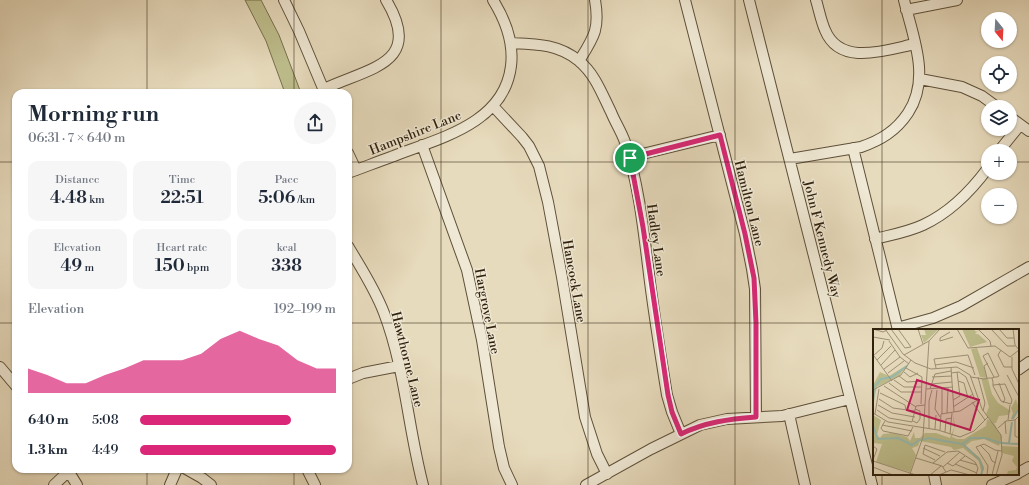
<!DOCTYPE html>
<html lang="en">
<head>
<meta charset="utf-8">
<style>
  body { margin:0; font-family:"Libre Bodoni",serif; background:#f6f6f7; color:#1f2937; height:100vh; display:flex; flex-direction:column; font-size:15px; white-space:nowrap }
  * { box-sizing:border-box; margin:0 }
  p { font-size:13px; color:#747a83 }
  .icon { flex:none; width:22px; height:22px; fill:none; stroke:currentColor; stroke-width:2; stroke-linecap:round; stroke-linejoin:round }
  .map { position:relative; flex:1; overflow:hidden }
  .sheet { position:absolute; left:12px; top:89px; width:340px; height:384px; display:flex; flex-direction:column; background:#fff; border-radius:12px; box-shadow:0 1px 3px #0004 }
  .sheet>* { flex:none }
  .needle { width:26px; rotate:162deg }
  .buttons { position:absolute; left:981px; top:12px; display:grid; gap:8px }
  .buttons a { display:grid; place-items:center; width:36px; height:36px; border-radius:50%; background:#fff; box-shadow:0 1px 3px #0004; font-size:20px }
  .pin { position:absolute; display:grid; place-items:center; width:34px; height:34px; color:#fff; margin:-17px; border:2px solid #fff; border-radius:50%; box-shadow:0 1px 4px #0007 }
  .round { display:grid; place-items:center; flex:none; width:42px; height:42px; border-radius:21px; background:#f6f6f7 }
  .headline { display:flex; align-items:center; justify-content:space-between; height:68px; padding:0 16px }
  h1 { font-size:22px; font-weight:600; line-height:30px }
  .stats { display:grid; grid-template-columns:repeat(3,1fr); gap:6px; height:68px; padding:4px 16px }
  .stats div { display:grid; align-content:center; border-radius:10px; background:#f6f6f7; text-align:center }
  .stats b { font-size:17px; font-weight:600 }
  .stats small { font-size:11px; font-weight:400 }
  .stats p { font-size:11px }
  .chart { height:112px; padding:8px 16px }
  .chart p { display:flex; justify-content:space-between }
  .chart svg { width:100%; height:72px; margin-top:4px; fill:#db2777; opacity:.7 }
  ul { padding:0 16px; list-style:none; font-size:13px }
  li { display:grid; grid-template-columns:64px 48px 1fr; align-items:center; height:30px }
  li i { height:10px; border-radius:5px; background:#db2777 }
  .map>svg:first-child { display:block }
  .green { fill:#bebd8c; stroke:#776f4d }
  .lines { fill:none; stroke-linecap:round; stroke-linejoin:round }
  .minor-casing { stroke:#5e503a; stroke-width:12 }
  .minor { stroke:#efe8d4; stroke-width:10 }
  .route-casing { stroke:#fff; stroke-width:8 }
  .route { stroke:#db2777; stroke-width:5 }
  .grid { fill:none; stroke:#30210e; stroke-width:1; stroke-opacity:0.55 }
  .labels { text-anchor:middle; stroke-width:3; stroke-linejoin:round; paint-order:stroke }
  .street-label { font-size:13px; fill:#30210e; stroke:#efe8d4 }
  .inset-river { fill:none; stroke:#97bbb0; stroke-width:2 }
  .inset-road { fill:none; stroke:#9e9177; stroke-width:1 }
  .view { fill:#c2185b; fill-opacity:0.15; stroke:#c2185b; stroke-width:2 }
  .inset-edge { fill:none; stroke:#30210e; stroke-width:2 }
</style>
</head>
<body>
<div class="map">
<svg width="1029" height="485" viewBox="0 0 1029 485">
  <rect width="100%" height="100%" fill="#e7dbbd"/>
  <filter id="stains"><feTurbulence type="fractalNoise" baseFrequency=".005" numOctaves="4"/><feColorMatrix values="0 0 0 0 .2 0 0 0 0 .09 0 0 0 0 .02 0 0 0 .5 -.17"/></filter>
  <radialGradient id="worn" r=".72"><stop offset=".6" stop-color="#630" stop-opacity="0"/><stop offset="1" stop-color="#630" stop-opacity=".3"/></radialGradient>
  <path class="green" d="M245 0H261L279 35 301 93H285L266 41Z"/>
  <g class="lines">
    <g class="minor-casing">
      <path id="minor" d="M284 0 299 31 325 93
        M685 0 745 234 752 269 755 289 756 417
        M749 0 872 485
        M816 0C819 10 821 21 825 30 840 67 886 50 915 44
        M906 10 957 0
        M511 43C536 44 559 44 579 61 595 74 602 94 611 112 615 122 621 131 625 142 638 182 643 225 648 266 653 309 660 352 667 395L672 412 681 434
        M579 61C594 37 600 29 595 0
        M920 79 962 87 982 96 997 107
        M324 89C368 68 425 64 386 0
        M493 106 522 137 529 146 539 166 548 202 562 277 585 417 597 454 607 474
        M1010 117 1029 131
        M422 145 467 270 482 340 499 447 504 468 512 485
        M853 148 898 330
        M999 151 1020 125
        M348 153 356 170
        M630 157 720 135
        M790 159 861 147C881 140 896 131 908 113 931 78 913 37 904 0
        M348 173C362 168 377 162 391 157 436 139 504 125 511 66 514 42 506 21 493 0
        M875 239C891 235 908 232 923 225 949 213 971 191 988 168
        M348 246C361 268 375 289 384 313 405 368 408 428 423 485
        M897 328 933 318 961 306 1029 267
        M0 367 16 386
        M1018 370 1029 362
        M348 379 363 373 399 366
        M789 414 805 485
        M186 469 202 478 211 485
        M307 469 315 485
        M69 472 77 485
        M1018 473 1029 467
        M934 474 936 485
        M54 485 71 469
        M170 485 177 469
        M586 485 651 449 700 425 727 419 782 416 850 399
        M992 485 1017 474"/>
    </g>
    <use href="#minor" class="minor"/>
  </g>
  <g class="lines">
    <g class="route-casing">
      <path id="route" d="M720 135 745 234 754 278 756 323V417C730 419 705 422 681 434L672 412 668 395 643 227 630 158Z"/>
    </g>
    <use href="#route" class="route"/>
  </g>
  <path class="grid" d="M147 0V93M294 0V93M441 0V485M588 0V485M735 0V485M882 0V330M0 162H16M348 162H988M1010 162H1029M0 323H16M348 323H1029M147 469V485M294 469V485M882 474V485"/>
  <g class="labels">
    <g class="street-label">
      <text transform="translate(415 132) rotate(-22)" y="5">Hampshire Lane</text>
      <text transform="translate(750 203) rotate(76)" y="5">Hamilton Lane</text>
      <text transform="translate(823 239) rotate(76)" y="5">John F Kennedy Way</text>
      <text transform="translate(657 240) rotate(82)" y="5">Hadley Lane</text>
      <text transform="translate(575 281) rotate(80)" y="5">Hancock Lane</text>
      <text transform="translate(488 311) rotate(79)" y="5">Hargrove Lane</text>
      <text transform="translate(408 359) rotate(76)" y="5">Hawthorne Lane</text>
    </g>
  </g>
  <g transform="translate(873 329)">
    <rect width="146" height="146" fill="#e7dbbd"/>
    <path d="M51 0H66L51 14 48 6H53ZM89 0H101L103 3 106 1 102 5H105L114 13 97 18ZM104 19 111 38 114 49 107 48 98 20ZM34 36 26 47 4 58 0 75V56L7 43 16 47ZM108 49 115 50 119 65 125 74 138 82 135 86 126 87 123 94H121L129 108 126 117 111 110 99 112 92 117 107 129 111 139 109 146 106 132 90 119 81 121 78 118 47 112 45 117 39 119 43 126 37 143 3 133 9 115 0 114V86L8 91 4 106 7 109 10 105 20 104 34 108 37 112 41 103 42 109H47L52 104H63L77 109 81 99 80 85 82 96 79 108 84 110H91L113 97 114 90 119 93 113 85 116 78ZM143 70 146 80 141 90H138L140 84 138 79ZM129 117 146 118V146L134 145 135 142 143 141 144 138 139 132 141 127 129 124Z" fill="#bebd8c"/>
    <path class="inset-river" d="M0 74 1 58 8 50 19 48 34 37M139 90 146 80M0 97 5 110 25 109 39 116 48 110M50 111 55 109 89 115M129 114 146 115M136 114 139 93M89 115 98 109H112L128 114M90 115 106 130 110 139 108 146"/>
    <path class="inset-road" d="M0 0 10 3 14 1M12 0 30 25 42 34 58 40 84 38 97 46 109 80 128 106 129 126 123 146M18 0 32 19 38 18M25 0 38 18M45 0 50 15M84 0 95 19 122 17 137 28 146 21M105 0 117 12 118 17M118 0 134 17H142M126 0 134 9H141M140 0 142 16 146 21M77 3 67 9V12L80 8M0 8 17 11M16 12 27 28 36 35M128 21 125 26 131 38H139M31 26 56 12 67 0M0 27 9 19 11 12M1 27 19 52M139 28V40L146 55M4 31 18 17M8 36 22 21M62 36 83 33 101 39M78 38 81 83M33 39 49 48 48 75M63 39 61 30 95 26 102 46M11 40 27 28M31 43 37 48 45 44M15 44 31 32M78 44 86 43 93 48 102 71M134 46 146 68M26 47 34 53 50 52M59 48 79 47M98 48 111 50 116 49H119L122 48H124L126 47 115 24 110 27 121 48M105 48 112 74 110 82M114 49 111 37 115 34M119 49 120 53V57L128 72 138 75 139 71 132 55 120 56M21 51 31 58H49M85 52 91 54 95 69M16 54 28 63H49M126 54 132 70 130 74M58 55 79 53M11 57 43 78M53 60 80 58M57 60 62 45 78 42M0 61 28 46 38 31M64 61 62 80 67 88M7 64 32 76 33 81M6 70 20 79 42 82M80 71 87 67 84 43M99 73 112 91M5 76 19 84 42 88M80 78 100 65M4 81 16 89 39 93 43 77 52 76M0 84 15 93 65 101 87 108 101 102 115 88M74 84 75 59M2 85 6 60M69 85V60M135 91 137 76M142 91V107L146 109M12 92 8 99 10 102 35 107 40 98M40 92 44 94 47 90V82L42 80M132 92 133 105M9 96 39 102M125 99 133 92 142 91 146 87M56 100V72L59 61M62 100 63 86M67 101 68 85 87 82 106 70M72 103 73 90 79 89M77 105 79 84M107 116 116 125 119 132 123 134M0 117 4 120 0 131M50 119 67 127M43 129 69 137 73 143M62 131 50 125 52 116 72 123M87 131 104 136M0 132 43 146M60 134 74 123 85 122 102 133 105 139 103 146M74 134 80 137 92 127M82 135 104 144M0 138 20 146M70 138 87 123M37 145 50 108 56 12M57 146 68 137M66 146 78 141 97 146M114 146 115 137 103 118 111 115 122 121 129 122M119 146 125 122"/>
    <path class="view" d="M44 51 106 71 97 101 34 81Z"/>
    <rect width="146" height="146" class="inset-edge"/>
  </g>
  <rect width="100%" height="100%" filter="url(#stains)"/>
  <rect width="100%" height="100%" fill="url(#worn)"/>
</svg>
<div class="buttons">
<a><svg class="needle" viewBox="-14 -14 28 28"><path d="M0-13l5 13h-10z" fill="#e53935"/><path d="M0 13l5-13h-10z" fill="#747a83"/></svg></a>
<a><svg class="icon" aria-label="locate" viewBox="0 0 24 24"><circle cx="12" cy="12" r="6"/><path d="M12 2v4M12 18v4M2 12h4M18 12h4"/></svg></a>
<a><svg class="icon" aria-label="layers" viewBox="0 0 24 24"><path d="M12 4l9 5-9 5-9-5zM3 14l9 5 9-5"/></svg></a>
<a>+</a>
<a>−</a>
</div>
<div class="pin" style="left:630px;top:158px;background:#1e9e55"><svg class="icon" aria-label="arrive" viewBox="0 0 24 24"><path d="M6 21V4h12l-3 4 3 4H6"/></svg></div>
<section class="sheet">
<div class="headline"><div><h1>Morning run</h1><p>06:31 · 7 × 640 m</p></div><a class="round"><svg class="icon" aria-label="share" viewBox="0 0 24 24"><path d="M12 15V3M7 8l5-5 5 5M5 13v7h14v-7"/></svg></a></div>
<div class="stats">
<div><p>Distance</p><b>4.48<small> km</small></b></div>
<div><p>Time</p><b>22:51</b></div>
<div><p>Pace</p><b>5:06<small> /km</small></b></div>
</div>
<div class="stats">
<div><p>Elevation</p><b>49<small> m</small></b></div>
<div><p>Heart rate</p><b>150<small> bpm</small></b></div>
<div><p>kcal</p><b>338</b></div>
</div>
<div class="chart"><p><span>Elevation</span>192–199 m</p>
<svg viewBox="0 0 160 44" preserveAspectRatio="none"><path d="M0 44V29L10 33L20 38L30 38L40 33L50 29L60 24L70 24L80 24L90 20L100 11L110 6L120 11L130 15L140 24L150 29L160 29V44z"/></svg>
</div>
<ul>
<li><b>640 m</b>5:08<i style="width:77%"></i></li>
<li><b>1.3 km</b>4:49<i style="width:100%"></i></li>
</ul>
</section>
</div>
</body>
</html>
